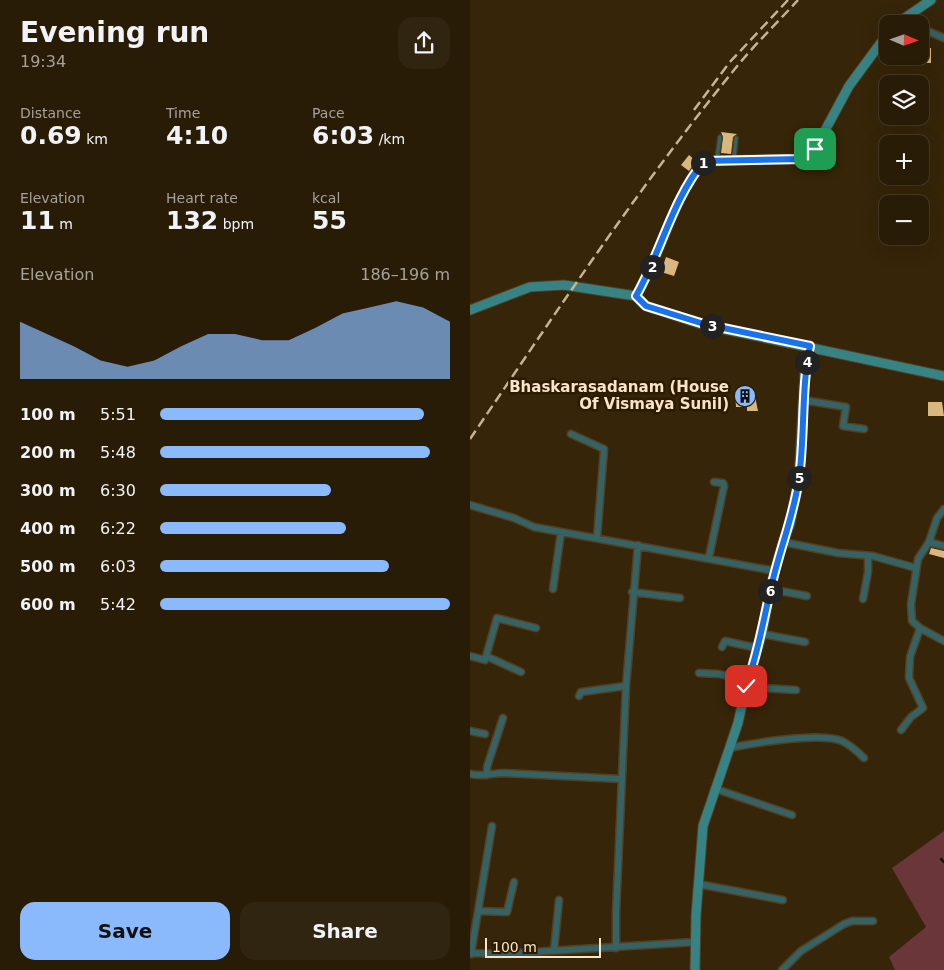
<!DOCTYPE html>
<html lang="en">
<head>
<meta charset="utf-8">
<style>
  body { margin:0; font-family:"DejaVu Sans",sans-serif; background:#302510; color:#f1f3f6; height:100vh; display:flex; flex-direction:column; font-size:19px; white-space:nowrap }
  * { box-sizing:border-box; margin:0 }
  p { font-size:16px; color:#a5a19b }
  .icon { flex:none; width:28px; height:28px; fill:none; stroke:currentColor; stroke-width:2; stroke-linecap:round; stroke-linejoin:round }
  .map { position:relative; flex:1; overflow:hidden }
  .sheet { display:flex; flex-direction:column; background:#281c06; width:470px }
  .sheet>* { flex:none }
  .needle { width:32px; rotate:92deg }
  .buttons { position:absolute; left:409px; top:15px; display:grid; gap:10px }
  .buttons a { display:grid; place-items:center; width:50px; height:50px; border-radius:10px; background:#281c06; box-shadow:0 5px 20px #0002,0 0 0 1px #443a28; font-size:25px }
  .scale { position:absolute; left:15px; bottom:12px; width:116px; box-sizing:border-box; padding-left:5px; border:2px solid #f7e4c9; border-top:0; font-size:14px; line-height:18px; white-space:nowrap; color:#f7e4c9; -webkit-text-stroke:4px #2c1b00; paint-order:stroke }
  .pin { position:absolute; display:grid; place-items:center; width:42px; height:42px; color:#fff; margin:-21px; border-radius:10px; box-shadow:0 2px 8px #0006 }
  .km { position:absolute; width:25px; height:25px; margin:-12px; border-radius:50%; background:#222; color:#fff; font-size:14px; line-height:25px; text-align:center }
  .round { display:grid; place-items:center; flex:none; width:52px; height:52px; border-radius:15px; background:#302510 }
  .head { display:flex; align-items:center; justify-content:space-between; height:85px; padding:0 20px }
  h1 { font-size:28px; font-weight:700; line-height:38px }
  .figures { display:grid; grid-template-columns:repeat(3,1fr); gap:8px; height:85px; padding:5px 20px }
  .figures div { display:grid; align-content:center }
  .figures b { font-size:25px; font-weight:700 }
  .figures small { font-size:14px; font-weight:400 }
  .figures p { font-size:14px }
  .chart { height:140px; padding:10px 20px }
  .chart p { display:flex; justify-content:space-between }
  .chart svg { width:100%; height:90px; margin-top:5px; fill:#8abafc; opacity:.7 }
  .primary-button { display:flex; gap:10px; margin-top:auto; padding:10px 20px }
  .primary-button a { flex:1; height:58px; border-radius:15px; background:#8abafc; color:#111; font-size:20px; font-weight:700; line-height:58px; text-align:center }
  .primary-button a+a { background:#302510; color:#f1f3f6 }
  ul { padding:0 20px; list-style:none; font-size:16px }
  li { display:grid; grid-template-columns:80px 60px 1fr; align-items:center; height:38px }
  li i { height:12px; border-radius:6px; background:#8abafc }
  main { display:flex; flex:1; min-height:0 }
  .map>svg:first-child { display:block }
  .green { fill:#6b363a }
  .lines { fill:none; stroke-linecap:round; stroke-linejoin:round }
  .stream { stroke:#081f00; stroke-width:2.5 }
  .building { fill:#dbb780 }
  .service-casing { stroke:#514023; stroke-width:5.5 }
  .minor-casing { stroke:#514023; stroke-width:9 }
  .secondary-casing { stroke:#514023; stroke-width:11 }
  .service { stroke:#366263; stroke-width:3 }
  .minor { stroke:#366263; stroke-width:6 }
  .secondary { stroke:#378384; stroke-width:9 }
  .rail { stroke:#c5b297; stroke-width:2.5; stroke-dasharray:10 5; stroke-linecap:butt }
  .route-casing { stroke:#fff; stroke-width:10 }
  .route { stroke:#1a73e8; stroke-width:6 }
  .labels { text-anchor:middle; stroke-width:5; stroke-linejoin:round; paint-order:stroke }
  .poi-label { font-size:15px; font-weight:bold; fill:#f7e4c9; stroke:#2c1b00; text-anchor:end }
</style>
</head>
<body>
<main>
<section class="sheet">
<div class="head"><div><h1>Evening run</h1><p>19:34</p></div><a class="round"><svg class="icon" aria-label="share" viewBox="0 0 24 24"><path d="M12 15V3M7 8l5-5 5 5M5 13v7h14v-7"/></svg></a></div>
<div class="figures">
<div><p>Distance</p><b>0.69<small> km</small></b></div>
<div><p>Time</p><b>4:10</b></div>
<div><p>Pace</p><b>6:03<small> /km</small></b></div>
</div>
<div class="figures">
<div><p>Elevation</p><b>11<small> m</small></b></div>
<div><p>Heart rate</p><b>132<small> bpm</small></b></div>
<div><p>kcal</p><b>55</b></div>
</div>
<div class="chart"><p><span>Elevation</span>186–196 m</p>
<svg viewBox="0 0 160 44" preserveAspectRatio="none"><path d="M0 44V16L10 22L20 28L30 35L40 38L50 35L60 28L70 22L80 22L90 25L100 25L110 19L120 12L130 9L140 6L150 9L160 16V44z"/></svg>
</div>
<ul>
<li><b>100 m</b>5:51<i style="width:91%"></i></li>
<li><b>200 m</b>5:48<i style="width:93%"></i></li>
<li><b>300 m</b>6:30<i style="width:59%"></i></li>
<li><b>400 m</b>6:22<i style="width:64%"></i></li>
<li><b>500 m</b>6:03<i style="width:79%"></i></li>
<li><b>600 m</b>5:42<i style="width:100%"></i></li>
</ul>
<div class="primary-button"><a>Save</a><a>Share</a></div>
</section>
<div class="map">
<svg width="474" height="970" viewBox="0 0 474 970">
  <rect width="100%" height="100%" fill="#362508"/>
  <path class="green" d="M474 831V970H425L419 957 456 927 422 868Z"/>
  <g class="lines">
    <path class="stream" d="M471 859 474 862"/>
  </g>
  <path class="building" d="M450 48H461V63H447Z
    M251 132 267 134 263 137 261 154 251 153 253 137Z
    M219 155 226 161 219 171 211 165Z
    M196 257 209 262 204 276 191 272Z
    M265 391H284L288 411H277V407H266Z
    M458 402H472L474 416H458Z
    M461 548 474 551V558L459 554Z"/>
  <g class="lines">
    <g class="service-casing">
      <path id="service" d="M247 158 250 137
        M264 159 266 138"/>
    </g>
    <g class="minor-casing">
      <path id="minor" d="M434 18 443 24
        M450 28 474 38
        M333 400 376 407 373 426 394 429
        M101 434 134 449 127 538
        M0 505 44 518 64 527 305 571
        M313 542 368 553 403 556 446 568
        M459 542 474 546
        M239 557 254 486 253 483 244 482
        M83 589 91 532
        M300 589 337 596
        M162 592 210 598
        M393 599 398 572V556
        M450 628 474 641
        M292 634 335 642
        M252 647 255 641 287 648
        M0 656 15 660 27 618 66 628
        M16 656 51 672
        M229 673 249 674 278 681
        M276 687 326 690
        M109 696 111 692 156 686
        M431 730 441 717 453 708 439 678 440 657 450 628 442 621 441 604 448 559 459 542 467 518 474 509
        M0 731 15 734
        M259 748C284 743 349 732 372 741 380 745 388 752 394 758
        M0 774C13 777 22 773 35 773L151 779
        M17 775V767L33 718
        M246 789 322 815
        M228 884 313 900
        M8 911 37 912 44 882
        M146 948V913L156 686 168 545
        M84 950 89 900
        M0 953 30 954 225 942
        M1 954 22 826
        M312 970 331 951 374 924 382 921H403"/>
    </g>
    <g class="secondary-casing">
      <path id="secondary" d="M426 24 461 0
        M166 296 176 306 234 325 474 376
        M0 310 60 287 94 285 166 296C192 252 202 200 234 161L332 159 345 149 379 86 418 33
        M225 970 226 915 233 826 268 723 276 687 292 634 300 589 313 542 320 524 329 477 335 370 340 346"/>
    </g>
    <use href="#service" class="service"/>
    <use href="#minor" class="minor"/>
    <use href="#secondary" class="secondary"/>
    <path class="rail" d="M224 110 259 63 318 0
      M0 439C85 314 168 188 264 70 284 45 307 23 328 0"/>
  </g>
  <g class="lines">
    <g class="route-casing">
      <path id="route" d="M276 686C288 654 293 621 301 588 309 550 324 516 329 478 335 434 331 389 340 346L234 324 176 306 166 296C191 252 202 200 234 161L332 159 345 149"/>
    </g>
    <use href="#route" class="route"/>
  </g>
  <defs>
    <g id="building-disc" transform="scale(1.125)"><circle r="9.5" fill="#8abafc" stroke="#2c1b00"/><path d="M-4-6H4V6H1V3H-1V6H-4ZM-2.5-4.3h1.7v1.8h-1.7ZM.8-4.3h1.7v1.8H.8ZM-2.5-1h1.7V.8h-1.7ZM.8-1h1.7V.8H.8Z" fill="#111"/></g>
  </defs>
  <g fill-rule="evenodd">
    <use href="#building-disc" x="275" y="396"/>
  </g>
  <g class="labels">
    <g class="poi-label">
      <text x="259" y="392">Bhaskarasadanam (House<tspan x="259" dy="17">Of Vismaya Sunil)</tspan></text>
    </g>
  </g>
</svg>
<div class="buttons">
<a><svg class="needle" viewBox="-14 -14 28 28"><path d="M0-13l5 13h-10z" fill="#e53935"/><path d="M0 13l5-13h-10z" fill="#a5a19b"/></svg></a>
<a><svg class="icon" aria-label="layers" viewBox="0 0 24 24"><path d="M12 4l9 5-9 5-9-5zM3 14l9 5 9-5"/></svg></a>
<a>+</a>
<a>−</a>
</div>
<div class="scale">100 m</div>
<div class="pin" style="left:345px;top:149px;background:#1e9e55"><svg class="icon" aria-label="arrive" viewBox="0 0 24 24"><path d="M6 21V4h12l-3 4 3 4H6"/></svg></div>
<div class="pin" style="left:276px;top:686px;background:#d93025"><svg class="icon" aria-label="check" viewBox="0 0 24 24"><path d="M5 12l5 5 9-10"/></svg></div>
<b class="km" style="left:233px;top:163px">1</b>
<b class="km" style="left:182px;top:267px">2</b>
<b class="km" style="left:242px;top:326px">3</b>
<b class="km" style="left:337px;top:362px">4</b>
<b class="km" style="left:329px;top:478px">5</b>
<b class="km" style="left:300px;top:591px">6</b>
</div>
</main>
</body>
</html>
